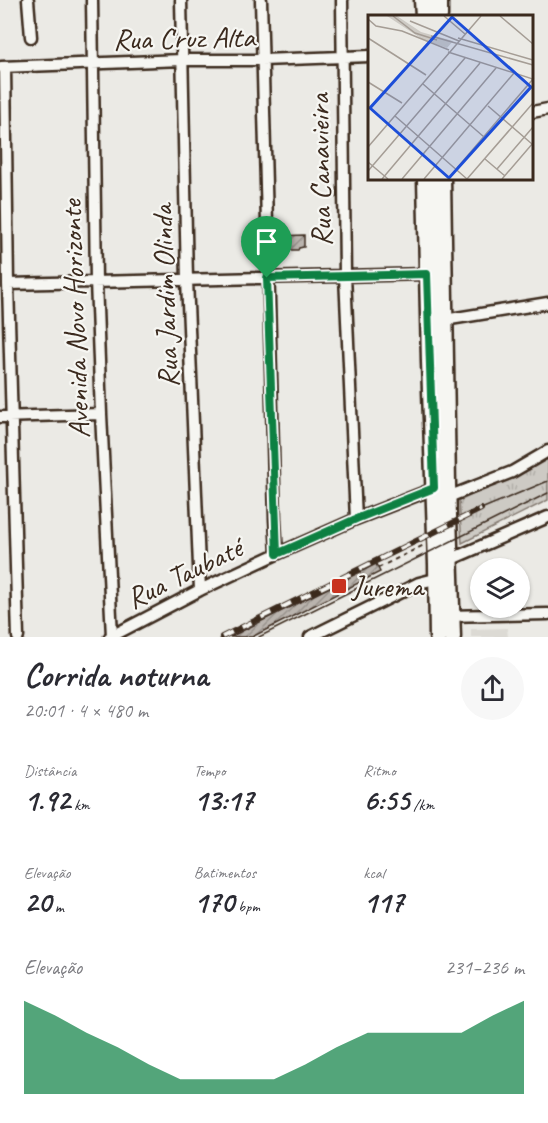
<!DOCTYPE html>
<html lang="pt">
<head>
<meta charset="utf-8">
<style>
  body { margin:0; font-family:Caveat,sans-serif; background:#f7f7f7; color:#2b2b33; height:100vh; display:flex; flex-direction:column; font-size:22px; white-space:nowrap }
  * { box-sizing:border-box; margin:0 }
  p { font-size:20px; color:#7c7c81 }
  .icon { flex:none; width:33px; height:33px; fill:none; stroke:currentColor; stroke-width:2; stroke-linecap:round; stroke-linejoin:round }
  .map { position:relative; height:637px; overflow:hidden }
  .panel { display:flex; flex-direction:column; background:#fff; flex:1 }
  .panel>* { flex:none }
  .buttons { position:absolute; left:470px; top:558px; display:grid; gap:12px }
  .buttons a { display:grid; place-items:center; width:60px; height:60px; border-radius:50%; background:#fff; box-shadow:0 2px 4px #0004; font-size:30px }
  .pin { position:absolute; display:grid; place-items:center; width:51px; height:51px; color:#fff; margin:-62px -26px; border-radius:50% 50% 50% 0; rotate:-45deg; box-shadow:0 0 6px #0007 }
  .pin .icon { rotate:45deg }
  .round { display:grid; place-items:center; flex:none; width:63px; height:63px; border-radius:32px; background:#f7f7f7 }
  .headline { display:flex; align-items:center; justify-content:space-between; height:102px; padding:0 24px }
  h1 { font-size:33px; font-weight:700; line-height:45px }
  .figures { display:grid; grid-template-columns:repeat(3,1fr); gap:9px; height:102px; padding:6px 24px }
  .figures div { display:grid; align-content:center }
  .figures b { font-size:30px; font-weight:700 }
  .figures small { font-size:16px; font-weight:400 }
  .figures p { font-size:16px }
  .chart { height:168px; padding:12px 24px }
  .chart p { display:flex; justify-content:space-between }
  .chart svg { width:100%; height:108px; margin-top:6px; fill:#0b8043; opacity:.7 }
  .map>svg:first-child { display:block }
  .built { fill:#dcdad4 }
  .grass { fill:url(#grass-tufts); stroke:#847a71; stroke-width:1.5 }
  .building { fill:url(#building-hatch); stroke:#3b2a1e; stroke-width:1.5 }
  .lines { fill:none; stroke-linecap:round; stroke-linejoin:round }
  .minor-casing { stroke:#3b2a1e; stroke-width:15 }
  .primary-casing { stroke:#3b2a1e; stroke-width:21 }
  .path { stroke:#3b2a1e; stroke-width:2; stroke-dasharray:4.5 4.5; stroke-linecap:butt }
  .minor { stroke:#f6f6f2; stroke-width:10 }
  .primary { stroke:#f6f6f2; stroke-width:16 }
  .tram { stroke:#3b2a1e; stroke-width:1.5 }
  .rail-casing { stroke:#3b2a1e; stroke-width:6 }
  .rail { stroke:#f6f6f2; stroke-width:4; stroke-dasharray:11; stroke-linecap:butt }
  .route-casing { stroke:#fff; stroke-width:12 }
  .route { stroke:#0b8043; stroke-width:8 }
  .poi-dot { fill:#c8321e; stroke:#f6f6f2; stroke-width:2 }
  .labels { text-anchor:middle; stroke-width:4.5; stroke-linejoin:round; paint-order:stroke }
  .street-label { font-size:30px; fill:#3b2a1e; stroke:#f6f6f2 }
  .poi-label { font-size:30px; fill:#3b2a1e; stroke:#f6f6f2; text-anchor:start }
  .inset-road { fill:none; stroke:#a59d95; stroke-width:1.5 }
  .view { fill:#1d4ed8; fill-opacity:0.15; stroke:#1d4ed8; stroke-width:3 }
  .inset-edge { fill:none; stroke:#3b2a1e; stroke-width:3 }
</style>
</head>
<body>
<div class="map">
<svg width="548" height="637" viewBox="0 0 548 637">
  <defs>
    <pattern id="grass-tufts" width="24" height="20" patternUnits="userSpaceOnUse" patternTransform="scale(1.5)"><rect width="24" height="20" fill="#cdcac4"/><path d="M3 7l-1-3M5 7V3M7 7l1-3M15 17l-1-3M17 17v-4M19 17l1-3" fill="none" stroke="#b1aea8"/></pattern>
    <pattern id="building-hatch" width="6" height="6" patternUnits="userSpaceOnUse" patternTransform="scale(1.5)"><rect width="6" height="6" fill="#bab4ae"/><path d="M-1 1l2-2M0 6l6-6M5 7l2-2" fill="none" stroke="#98938d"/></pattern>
  </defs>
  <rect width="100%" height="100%" fill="#ebeae5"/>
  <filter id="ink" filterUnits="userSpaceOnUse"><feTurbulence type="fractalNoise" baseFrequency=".0167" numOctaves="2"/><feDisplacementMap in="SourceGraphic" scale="12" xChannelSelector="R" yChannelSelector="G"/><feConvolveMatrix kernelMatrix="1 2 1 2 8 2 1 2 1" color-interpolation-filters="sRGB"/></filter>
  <g filter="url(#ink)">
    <path class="built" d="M507 628 508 637H471V629Z"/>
    <path class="grass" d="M548 459V500L462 543 459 501Z"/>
    <path class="building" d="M304 235V247L299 248 298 250H277V236Z
      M376 564 380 572 252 637H230Z"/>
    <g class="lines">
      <g class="minor-casing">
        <path id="minor" d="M28 0 31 37
          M92 0 96 281 101 414 112 636
          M181 0 187 280 200 590
          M261 0 275 520 277 554
          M342 0 345 276 356 519
          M1 67 182 60H262L370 56
          M5 68 8 284 18 637
          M532 112 548 109
          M8 284 427 274
          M444 320 548 303
          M0 417 101 414
          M448 497 512 472 548 451
          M447 561 548 517
          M446 616 548 614
          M110 637 200 590 277 554 356 519 438 487
          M310 637 419 583 443 577"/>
      </g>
      <g class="primary-casing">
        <path id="primary" d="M423 0 424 16
          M439 0V16
          M426 178 430 362 437 564 438 637
          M442 178 447 485 452 637"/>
      </g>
      <path class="path" d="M378 568 424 545"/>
      <use href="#minor" class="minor"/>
      <use href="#primary" class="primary"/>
      <path class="tram" d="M481 509 548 481
        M259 637 548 493"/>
      <g class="rail-casing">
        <path id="rail" d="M222 637 481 509"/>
      </g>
      <use href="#rail" class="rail"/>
    </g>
  </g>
  <g class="lines" filter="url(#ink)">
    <g class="route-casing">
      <path id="route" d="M427 274 434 488 356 519 277 554 267 278Z"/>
    </g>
    <use href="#route" class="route"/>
  </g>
  <rect class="poi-dot" x="331" y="578" width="16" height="16" rx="3"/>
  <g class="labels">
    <g class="street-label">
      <text transform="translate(184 38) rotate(-1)" y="10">Rua Cruz Alta</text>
      <text transform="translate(320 170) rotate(-91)" y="10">Rua Canavieira</text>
      <text transform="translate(165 296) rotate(-92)" y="10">Rua Jardim Olinda</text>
      <text transform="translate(75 319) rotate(-92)" y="10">Avenida Novo Horizonte</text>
      <text transform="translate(184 573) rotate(-26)" y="10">Rua Taubaté</text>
    </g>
    <g class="poi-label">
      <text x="352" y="596">Jurema</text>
    </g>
  </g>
  <g transform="translate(368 15)">
    <rect width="165" height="165" fill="#ebeae5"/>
    <path d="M19 1H29L53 17 85 26 79 33 54 24Z" fill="#cdcac4"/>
    <path class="inset-road" d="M25 1 47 18 69 25M76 1 97 19M132 1 165 29M0 4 8 11 34 16 81 35M42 6 91 26M63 21 165 50M0 23 58 60M90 23 165 45M80 37 165 64 89 153M0 67 34 88M55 69 116 122M120 91 164 129M27 101 99 164M0 132 113 1M117 144 137 161M0 147 20 164M129 154 165 112M0 156 97 43M14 164 112 48M34 164 128 53M56 164 146 58M99 164 165 88M134 164 165 128"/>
    <path class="view" d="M84 2 163 72 81 163 2 93Z"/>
    <rect width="165" height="165" class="inset-edge"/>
  </g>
</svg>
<div class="buttons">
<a><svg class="icon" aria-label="layers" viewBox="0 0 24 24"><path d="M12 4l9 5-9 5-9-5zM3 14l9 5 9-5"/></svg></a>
</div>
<div class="pin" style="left:267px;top:278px;background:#1e9e55"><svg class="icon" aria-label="arrive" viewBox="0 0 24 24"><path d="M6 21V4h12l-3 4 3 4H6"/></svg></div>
</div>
<section class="panel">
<div class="headline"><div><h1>Corrida noturna</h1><p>20:01 · 4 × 480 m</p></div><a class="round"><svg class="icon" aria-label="share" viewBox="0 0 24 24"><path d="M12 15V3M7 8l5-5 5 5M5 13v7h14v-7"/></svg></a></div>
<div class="figures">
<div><p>Distância</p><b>1.92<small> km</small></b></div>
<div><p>Tempo</p><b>13:17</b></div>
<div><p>Ritmo</p><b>6:55<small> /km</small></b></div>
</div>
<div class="figures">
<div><p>Elevação</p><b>20<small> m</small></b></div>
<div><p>Batimentos</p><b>170<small> bpm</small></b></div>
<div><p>kcal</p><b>117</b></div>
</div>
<div class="chart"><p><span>Elevação</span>231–236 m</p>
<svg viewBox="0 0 160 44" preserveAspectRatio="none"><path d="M0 44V6L10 12L20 19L30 25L40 32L50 38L60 38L70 38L80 38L90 32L100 25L110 19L120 19L130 19L140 19L150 12L160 6V44z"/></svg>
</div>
</section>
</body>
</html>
